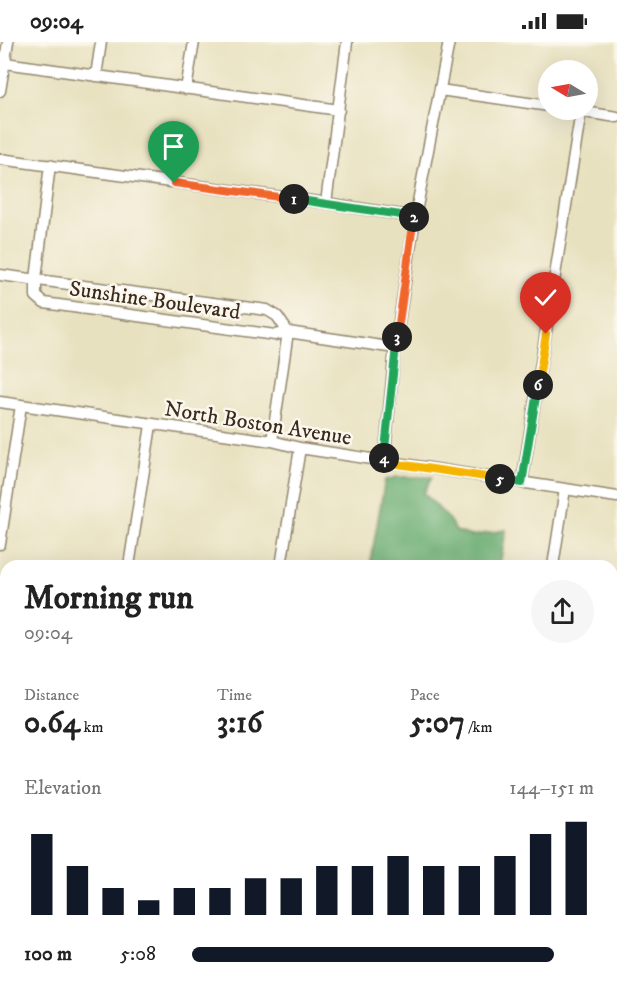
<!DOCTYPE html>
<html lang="en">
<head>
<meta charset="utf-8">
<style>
  body { margin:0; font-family:"IM FELL DW Pica",serif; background:#f6f6f6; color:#222; height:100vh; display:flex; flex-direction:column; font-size:22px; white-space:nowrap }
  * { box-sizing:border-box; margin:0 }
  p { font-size:20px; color:#767676 }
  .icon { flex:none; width:33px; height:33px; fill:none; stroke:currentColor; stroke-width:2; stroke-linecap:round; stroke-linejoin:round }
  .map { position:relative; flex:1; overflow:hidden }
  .drawer { position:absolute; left:0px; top:518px; width:618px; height:430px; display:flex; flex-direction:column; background:#fff; border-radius:18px 18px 0 0; box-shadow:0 6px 24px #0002 }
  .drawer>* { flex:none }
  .needle { width:39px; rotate:280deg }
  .buttons { position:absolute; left:538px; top:18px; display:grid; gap:12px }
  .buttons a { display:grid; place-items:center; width:60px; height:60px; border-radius:50%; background:#fff; box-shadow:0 6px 24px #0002; font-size:30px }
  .pin { position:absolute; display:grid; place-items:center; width:51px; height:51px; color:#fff; margin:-62px -26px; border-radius:50% 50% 50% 0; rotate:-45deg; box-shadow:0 0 6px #0007 }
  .pin .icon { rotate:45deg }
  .km { position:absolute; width:30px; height:30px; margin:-15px; border-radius:50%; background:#222; color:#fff; font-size:16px; line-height:30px; text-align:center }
  .round { display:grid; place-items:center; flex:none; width:63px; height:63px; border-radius:32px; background:#f6f6f6 }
  .overview { display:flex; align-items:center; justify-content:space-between; height:102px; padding:0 24px }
  h1 { font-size:33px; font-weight:700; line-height:45px }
  .figures { display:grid; grid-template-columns:repeat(3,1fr); gap:9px; height:102px; padding:6px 24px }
  .figures div { display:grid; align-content:center }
  .figures b { font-size:30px; font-weight:700 }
  .figures small { font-size:16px; font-weight:400 }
  .figures p { font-size:16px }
  .chart { height:168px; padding:12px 24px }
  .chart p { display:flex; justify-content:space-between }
  .chart svg { width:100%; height:108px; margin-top:6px; stroke:#111827; stroke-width:6 }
  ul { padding:0 24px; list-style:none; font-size:20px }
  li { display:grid; grid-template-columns:96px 72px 1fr; align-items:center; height:45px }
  li i { height:15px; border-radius:8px; background:#111827 }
  .status { display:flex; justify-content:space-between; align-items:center; height:42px; padding:0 30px; background:#fff; direction:ltr }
  .status svg { height:16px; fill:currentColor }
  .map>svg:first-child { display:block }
  .built { fill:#e2d4f3 }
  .forest { fill:#6bad72; stroke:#536c48; stroke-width:1.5 }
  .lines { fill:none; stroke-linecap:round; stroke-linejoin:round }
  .minor-casing { stroke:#92866e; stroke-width:13 }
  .minor { stroke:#fff; stroke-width:10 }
  .split-1-casing { stroke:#fff; stroke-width:12 }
  .split-2-casing { stroke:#fff; stroke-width:12 }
  .split-3-casing { stroke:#fff; stroke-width:12 }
  .split-4-casing { stroke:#fff; stroke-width:12 }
  .split-5-casing { stroke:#fff; stroke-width:12 }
  .split-6-casing { stroke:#fff; stroke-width:12 }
  .split-7-casing { stroke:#fff; stroke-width:12 }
  .split-1 { stroke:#f0652b; stroke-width:8 }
  .split-2 { stroke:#22a559; stroke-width:8 }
  .split-3 { stroke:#f0652b; stroke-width:8 }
  .split-4 { stroke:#22a559; stroke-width:8 }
  .split-5 { stroke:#f5b400; stroke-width:8 }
  .split-6 { stroke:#22a559; stroke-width:8 }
  .split-7 { stroke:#f5b400; stroke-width:8 }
  .labels { text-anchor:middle; stroke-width:5; stroke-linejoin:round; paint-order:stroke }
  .street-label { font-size:22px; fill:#3b2a1e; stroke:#fbf7ec }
</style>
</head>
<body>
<div class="status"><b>09:04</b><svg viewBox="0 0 49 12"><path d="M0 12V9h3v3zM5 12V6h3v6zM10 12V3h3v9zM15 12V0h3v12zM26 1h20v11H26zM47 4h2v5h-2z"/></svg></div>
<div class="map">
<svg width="617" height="947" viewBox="0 0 617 947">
  <rect width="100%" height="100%" fill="#fbf7ec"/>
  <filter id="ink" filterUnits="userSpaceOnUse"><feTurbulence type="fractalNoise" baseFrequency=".0167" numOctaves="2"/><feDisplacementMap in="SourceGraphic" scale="12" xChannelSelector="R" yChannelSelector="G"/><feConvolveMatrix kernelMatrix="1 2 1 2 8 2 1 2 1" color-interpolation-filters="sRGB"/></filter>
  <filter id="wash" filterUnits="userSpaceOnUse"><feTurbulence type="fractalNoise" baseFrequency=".008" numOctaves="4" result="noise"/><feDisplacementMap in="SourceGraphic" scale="24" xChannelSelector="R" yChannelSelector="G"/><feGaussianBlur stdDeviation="1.35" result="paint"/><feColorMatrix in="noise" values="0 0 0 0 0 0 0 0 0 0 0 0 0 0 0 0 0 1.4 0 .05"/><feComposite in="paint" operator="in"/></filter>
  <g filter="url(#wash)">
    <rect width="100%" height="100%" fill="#e8e1bf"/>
    <path class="built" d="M295 942H501L500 947H294Z"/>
    <path class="forest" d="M397 435H432L424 451 447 475 456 489 471 494 506 488 500 523H370L385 438Z"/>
  </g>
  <g filter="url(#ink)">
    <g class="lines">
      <g class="minor-casing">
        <path id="minor" d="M5 21 339 68
          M96 34 101 0
          M186 47 194 0
          M440 48 549 64
          M0 49 8 0
          M571 68 617 75
          M0 117 326 161 415 175
          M50 123 36 237V254L44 261 275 293 288 290 395 306
          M326 161 347 0
          M0 233 267 268 277 274 288 290
          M0 360 272 399 300 406 617 455
          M272 399 288 290
          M384 420 395 306 415 175 449 0
          M522 441 581 69
          M0 502 21 363
          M129 524 151 383
          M281 524 300 406
          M553 524 565 447
          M0 905 6 866
          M558 942 594 947
          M116 947 117 942
          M241 947 242 942
          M490 947V942"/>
      </g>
      <use href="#minor" class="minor"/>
    </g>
  </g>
  <g class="lines" filter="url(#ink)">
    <g class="split-1-casing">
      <path id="split-1" d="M174 141 294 157"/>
    </g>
    <g class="split-2-casing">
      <path id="split-2" d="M294 157 414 175"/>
    </g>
    <g class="split-3-casing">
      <path id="split-3" d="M397 295 414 175"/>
    </g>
    <g class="split-4-casing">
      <path id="split-4" d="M384 416 397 295"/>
    </g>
    <g class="split-5-casing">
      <path id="split-5" d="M384 416V420L500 437"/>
    </g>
    <g class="split-6-casing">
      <path id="split-6" d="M500 437 522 441 538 343"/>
    </g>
    <g class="split-7-casing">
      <path id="split-7" d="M538 343 546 292"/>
    </g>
    <use href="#split-1" class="split-1"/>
    <use href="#split-2" class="split-2"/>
    <use href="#split-3" class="split-3"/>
    <use href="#split-4" class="split-4"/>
    <use href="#split-5" class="split-5"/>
    <use href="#split-6" class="split-6"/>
    <use href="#split-7" class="split-7"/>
  </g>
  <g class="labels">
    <g class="street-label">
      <text transform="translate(155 257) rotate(8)" y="8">Sunshine Boulevard</text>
      <text transform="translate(258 380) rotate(9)" y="8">North Boston Avenue</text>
    </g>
  </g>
</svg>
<div class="buttons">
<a><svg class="needle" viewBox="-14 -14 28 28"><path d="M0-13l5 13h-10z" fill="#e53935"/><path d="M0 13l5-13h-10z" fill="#767676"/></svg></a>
</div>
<div class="pin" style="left:174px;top:141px;background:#1e9e55"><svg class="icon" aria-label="arrive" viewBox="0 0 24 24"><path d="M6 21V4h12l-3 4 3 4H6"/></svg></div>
<div class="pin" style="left:546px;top:292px;background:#d93025"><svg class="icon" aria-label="check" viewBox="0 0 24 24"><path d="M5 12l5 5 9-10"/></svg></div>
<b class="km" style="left:294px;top:157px">1</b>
<b class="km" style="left:414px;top:175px">2</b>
<b class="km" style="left:397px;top:295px">3</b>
<b class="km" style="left:384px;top:416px">4</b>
<b class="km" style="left:500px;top:437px">5</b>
<b class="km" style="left:538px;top:343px">6</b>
<section class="drawer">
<div class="overview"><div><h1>Morning run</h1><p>09:04</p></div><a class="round"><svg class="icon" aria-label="share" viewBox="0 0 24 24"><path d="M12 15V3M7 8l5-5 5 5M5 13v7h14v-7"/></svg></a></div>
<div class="figures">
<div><p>Distance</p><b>0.64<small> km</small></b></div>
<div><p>Time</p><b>3:16</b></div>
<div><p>Pace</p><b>5:07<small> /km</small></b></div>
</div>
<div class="chart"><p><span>Elevation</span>144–151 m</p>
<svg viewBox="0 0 160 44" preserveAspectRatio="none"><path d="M5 44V11M15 44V24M25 44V33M35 44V38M45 44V33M55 44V33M65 44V29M75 44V29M85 44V24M95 44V24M105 44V20M115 44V24M125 44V24M135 44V20M145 44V11M155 44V6"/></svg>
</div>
<ul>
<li><b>100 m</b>5:08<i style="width:90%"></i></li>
</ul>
</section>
</div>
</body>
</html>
